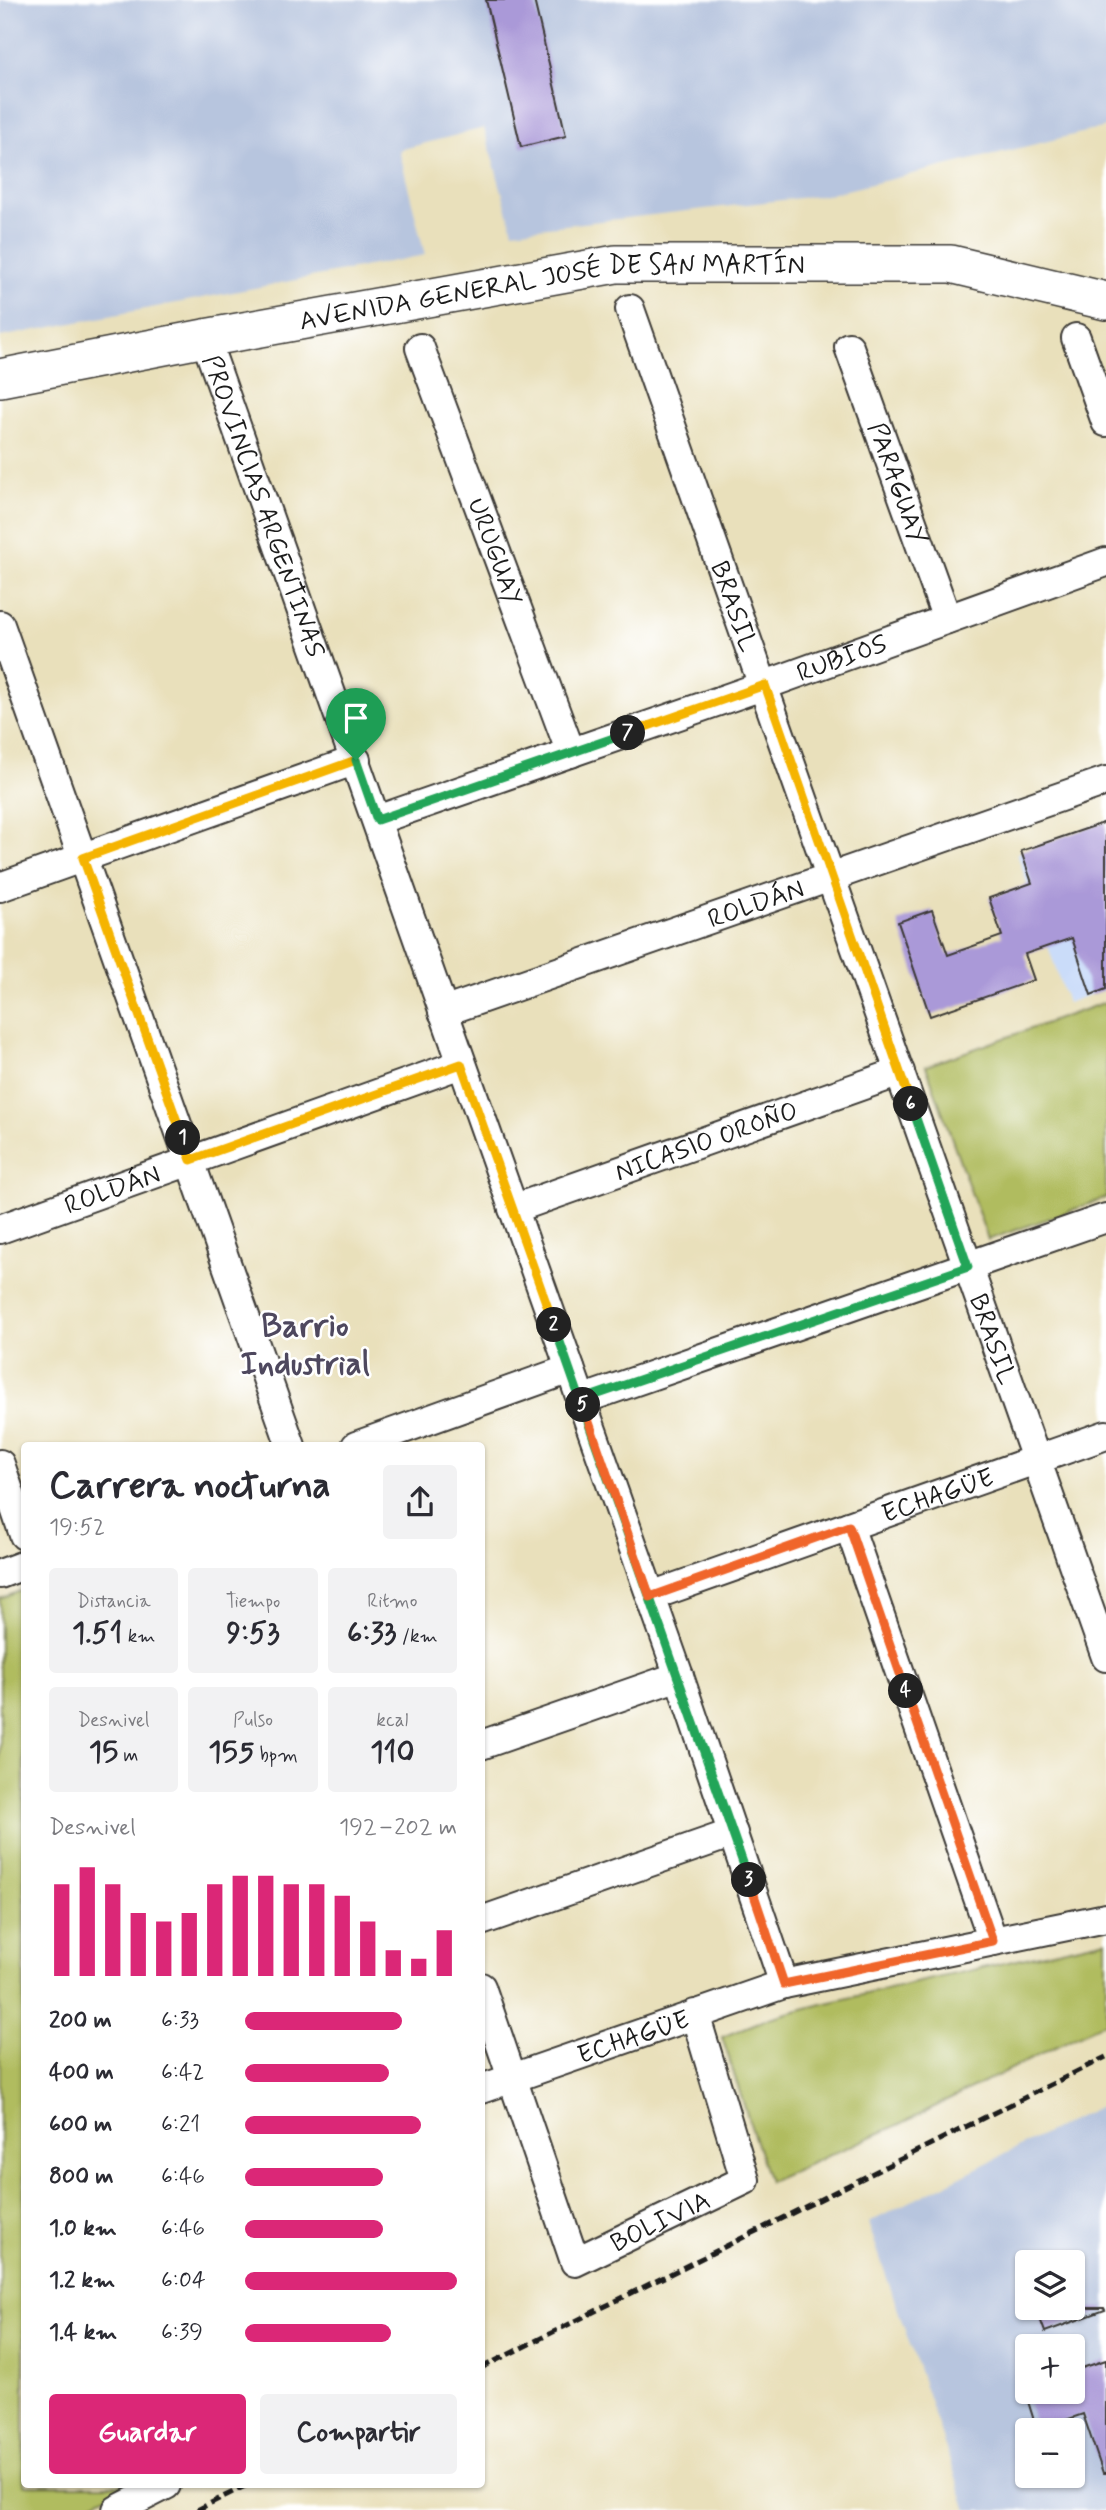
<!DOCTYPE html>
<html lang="es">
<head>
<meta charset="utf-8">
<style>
  body { margin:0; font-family:Mynerve,sans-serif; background:#f2f2f3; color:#2b2b33; height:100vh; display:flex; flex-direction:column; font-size:26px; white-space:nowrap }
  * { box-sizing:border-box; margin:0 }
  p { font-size:23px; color:#7c7c81 }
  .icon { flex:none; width:38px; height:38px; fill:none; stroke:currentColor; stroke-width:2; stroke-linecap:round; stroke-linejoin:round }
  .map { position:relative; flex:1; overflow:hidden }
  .details { position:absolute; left:21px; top:1442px; width:464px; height:1046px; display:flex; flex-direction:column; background:#fff; border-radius:7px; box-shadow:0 2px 5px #0004 }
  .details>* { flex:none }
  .fabs { position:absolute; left:1015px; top:2250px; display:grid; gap:14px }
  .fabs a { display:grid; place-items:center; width:70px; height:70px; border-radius:7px; background:#fff; box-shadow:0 2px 5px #0004; font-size:35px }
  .pin { position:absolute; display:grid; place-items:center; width:60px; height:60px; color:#fff; margin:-72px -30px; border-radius:50% 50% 50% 0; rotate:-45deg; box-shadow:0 0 7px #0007 }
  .pin .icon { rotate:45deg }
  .km { position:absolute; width:35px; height:35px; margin:-18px; border-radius:50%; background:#222; color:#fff; font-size:19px; line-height:35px; text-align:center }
  .round { display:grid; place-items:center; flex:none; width:74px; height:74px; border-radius:7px; background:#f2f2f3 }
  .summary { display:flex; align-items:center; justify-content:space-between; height:119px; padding:0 28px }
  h1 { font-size:38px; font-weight:700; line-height:52px }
  .figures { display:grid; grid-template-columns:repeat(3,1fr); gap:10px; height:119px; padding:7px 28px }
  .figures div { display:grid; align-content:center; border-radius:7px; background:#f2f2f3; text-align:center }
  .figures b { font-size:30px; font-weight:700 }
  .figures small { font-size:19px; font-weight:400 }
  .figures p { font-size:19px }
  .chart { height:196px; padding:14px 28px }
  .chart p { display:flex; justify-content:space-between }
  .chart svg { width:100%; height:126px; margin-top:7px; stroke:#db2777; stroke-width:6 }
  .button { display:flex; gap:14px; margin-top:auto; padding:14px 28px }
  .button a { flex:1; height:80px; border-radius:7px; background:#db2777; color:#fff; font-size:28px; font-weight:700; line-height:80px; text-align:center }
  .button a+a { background:#f2f2f3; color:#2b2b33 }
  ul { padding:0 28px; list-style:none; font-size:23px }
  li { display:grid; grid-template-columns:112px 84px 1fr; align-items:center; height:52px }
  li i { height:18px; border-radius:9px; background:#db2777 }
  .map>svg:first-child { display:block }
  .built { fill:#cadcf9 }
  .industrial { fill:#b7c5de; fill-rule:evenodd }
  .green { fill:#b0bc5e; stroke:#666c3d; stroke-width:2 }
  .building { fill:#aa99d8 }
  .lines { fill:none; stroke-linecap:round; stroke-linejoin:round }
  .minor-casing { stroke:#3b3934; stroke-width:32 }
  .major-casing { stroke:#3b3934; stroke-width:40 }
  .minor { stroke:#fff; stroke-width:28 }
  .major { stroke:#fff; stroke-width:37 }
  .rail { stroke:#1c1c1c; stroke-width:5; stroke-dasharray:10 5; stroke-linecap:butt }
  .split-1-casing { stroke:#fff; stroke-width:14 }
  .split-2-casing { stroke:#fff; stroke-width:14 }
  .split-3-casing { stroke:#fff; stroke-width:14 }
  .split-4-casing { stroke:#fff; stroke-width:14 }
  .split-5-casing { stroke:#fff; stroke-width:14 }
  .split-6-casing { stroke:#fff; stroke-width:14 }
  .split-7-casing { stroke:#fff; stroke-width:14 }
  .split-8-casing { stroke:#fff; stroke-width:14 }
  .split-1 { stroke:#f5b400; stroke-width:9 }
  .split-2 { stroke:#f5b400; stroke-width:9 }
  .split-3 { stroke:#22a559; stroke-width:9 }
  .split-4 { stroke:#f0652b; stroke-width:9 }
  .split-5 { stroke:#f0652b; stroke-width:9 }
  .split-6 { stroke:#22a559; stroke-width:9 }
  .split-7 { stroke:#f5b400; stroke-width:9 }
  .split-8 { stroke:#22a559; stroke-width:9 }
  .labels { text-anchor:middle; stroke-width:5; stroke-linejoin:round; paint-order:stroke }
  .street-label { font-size:26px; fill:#1c1c1c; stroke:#fff }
  .district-label { font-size:33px; font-weight:bold; fill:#4e485e; stroke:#fff }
</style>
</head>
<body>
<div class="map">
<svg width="1106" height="2510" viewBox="0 0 1106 2510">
  <rect width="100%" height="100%" fill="#fff"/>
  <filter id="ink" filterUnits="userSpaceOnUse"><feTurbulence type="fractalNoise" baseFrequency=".0143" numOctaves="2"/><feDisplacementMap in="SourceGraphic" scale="14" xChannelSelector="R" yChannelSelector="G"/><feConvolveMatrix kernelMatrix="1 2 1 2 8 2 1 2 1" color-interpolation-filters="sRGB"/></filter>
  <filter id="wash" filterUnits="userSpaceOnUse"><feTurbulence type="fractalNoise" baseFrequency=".00686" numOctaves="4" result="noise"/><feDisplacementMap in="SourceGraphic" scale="28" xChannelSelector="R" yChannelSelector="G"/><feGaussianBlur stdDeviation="1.57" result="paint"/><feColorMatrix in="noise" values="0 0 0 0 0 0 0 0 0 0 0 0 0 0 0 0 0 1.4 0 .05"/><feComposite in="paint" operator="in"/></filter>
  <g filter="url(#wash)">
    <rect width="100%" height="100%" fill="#e9e0bb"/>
    <path class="built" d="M1106 822V989L1067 1003 1017 853Z"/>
    <path class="industrial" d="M0 0H1106V127L826 195 513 231 484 128 399 150 425 255 0 337Z
      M1106 2103V2510H967L868 2223ZM1027 2263H1073V2308H1027ZM1027 2347H1073V2392H1027ZM1027 2431H1073V2476H1027Z"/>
    <path class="green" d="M1106 1002V1198L988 1240 926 1066Z
      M23 1590 24 1596V2485H127L77 2510H0V1599Z
      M1106 1940V2022L900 2124 769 2182 722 2037 769 2018 822 2004Z"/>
    <g id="blocks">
      <path class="building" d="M486 0H534L566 136 521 147Z
        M1106 822V989L1091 995 1072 938 1025 954 1034 980 930 1016 898 922 932 910 948 955 1002 936 989 898 1032 883 1021 851Z
        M1036 2308H1104L1105 2310 1045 2332Z
        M1106 2360V2473H1103L1083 2414 1037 2430 1025 2392H1073V2371Z"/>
    </g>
  </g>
  <g filter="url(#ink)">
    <use href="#blocks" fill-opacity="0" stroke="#3b3934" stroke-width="2"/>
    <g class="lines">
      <g class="minor-casing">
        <g id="minor">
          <path id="s1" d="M630 309 1106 1657"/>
          <path id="s2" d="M205 338 679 1676 784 1984"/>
          <path d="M1076 338 1106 422"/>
          <path id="s3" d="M849 347 947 619"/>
          <path id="s4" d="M420 348 571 753"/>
          <path d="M0 625 291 1446"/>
          <path id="s5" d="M377 820 765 685 1106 562"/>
          <path d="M0 887 356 760"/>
          <path id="s6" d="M443 1012 1106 781"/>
          <path id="s7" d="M513 1209 900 1072"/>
          <path id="s8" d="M0 1229 461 1064"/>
          <path d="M581 1400 1106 1218"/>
          <path d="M356 1446 570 1369"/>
          <path d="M0 1464 24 1535"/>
          <path d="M849 1526 993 1941"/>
          <path d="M0 1574 24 1565"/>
          <path id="s9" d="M651 1596 1106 1435"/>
          <path d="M481 1745 679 1676"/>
          <path d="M481 1921 733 1833"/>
          <path id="s10" d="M481 1987 575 2262 745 2180 695 2014"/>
          <path id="s11" d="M481 2089 784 1984 1106 1918"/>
          <path d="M117 2510 166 2485"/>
        </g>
      </g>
      <g class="major-casing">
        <g id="major">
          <path id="s12" d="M0 378 205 338 616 264H951L1106 301"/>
        </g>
      </g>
      <use href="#minor" class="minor"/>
      <use href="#major" class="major"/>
      <path class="rail" d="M481 2368 1106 2057
        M197 2510 247 2485"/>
    </g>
  </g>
  <g class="lines" filter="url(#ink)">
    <g class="split-1-casing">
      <path id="split-1" d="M183 1138 83 858 356 760"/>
    </g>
    <g class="split-2-casing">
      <path id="split-2" d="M183 1138 191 1160 461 1064 554 1325"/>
    </g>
    <g class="split-3-casing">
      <path id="split-3" d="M554 1325 749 1880"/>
    </g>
    <g class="split-4-casing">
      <path id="split-4" d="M749 1880 784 1984 993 1941 906 1691"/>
    </g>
    <g class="split-5-casing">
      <path id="split-5" d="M583 1405 650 1597 849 1526 906 1691"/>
    </g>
    <g class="split-6-casing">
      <path id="split-6" d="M583 1405 581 1400 968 1267 911 1104"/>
    </g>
    <g class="split-7-casing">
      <path id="split-7" d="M628 733 765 685 911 1104"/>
    </g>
    <g class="split-8-casing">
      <path id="split-8" d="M356 760 377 820 628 733"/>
    </g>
    <use href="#split-1" class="split-1"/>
    <use href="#split-2" class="split-2"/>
    <use href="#split-3" class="split-3"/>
    <use href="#split-4" class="split-4"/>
    <use href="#split-5" class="split-5"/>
    <use href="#split-6" class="split-6"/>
    <use href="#split-7" class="split-7"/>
    <use href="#split-8" class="split-8"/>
  </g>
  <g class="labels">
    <g class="street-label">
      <text dy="9" stroke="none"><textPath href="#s12" startOffset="560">AVENIDA GENERAL JOSÉ DE SAN MARTÍN</textPath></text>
      <text dy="9" stroke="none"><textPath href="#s3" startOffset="145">PARAGUAY</textPath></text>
      <text dy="9" stroke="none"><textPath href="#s2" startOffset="178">PROVINCIAS ARGENTINAS</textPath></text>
      <text dy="9" stroke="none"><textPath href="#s4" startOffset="217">URUGUAY</textPath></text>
      <text dy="9" stroke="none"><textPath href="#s1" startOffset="315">BRASIL</textPath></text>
      <text dy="9" stroke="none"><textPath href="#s5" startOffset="492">RUBIOS</textPath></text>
      <text dy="9" stroke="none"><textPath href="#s6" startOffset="331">ROLDÁN</textPath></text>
      <text dy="9" stroke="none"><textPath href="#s7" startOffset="205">NICASIO OROÑO</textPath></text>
      <text dy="9" stroke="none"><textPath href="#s8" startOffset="119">ROLDÁN</textPath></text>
      <text dy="9" stroke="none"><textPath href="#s1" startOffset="1092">BRASIL</textPath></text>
      <text dy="9" stroke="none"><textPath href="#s9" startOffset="304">ECHAGÜE</textPath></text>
      <text dy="9" stroke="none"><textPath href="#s11" startOffset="161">ECHAGÜE</textPath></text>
      <text dy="9" stroke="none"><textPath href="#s10" startOffset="385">BOLIVIA</textPath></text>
    </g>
    <g class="district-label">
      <text x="305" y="1336">Barrio<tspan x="305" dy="38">Industrial</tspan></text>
    </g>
  </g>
</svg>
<div class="fabs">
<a><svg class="icon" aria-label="layers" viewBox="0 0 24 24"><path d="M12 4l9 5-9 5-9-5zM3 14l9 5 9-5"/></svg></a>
<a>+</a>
<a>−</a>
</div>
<div class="pin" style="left:356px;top:760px;background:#1e9e55"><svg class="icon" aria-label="arrive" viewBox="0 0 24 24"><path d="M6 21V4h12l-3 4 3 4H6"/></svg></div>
<b class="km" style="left:183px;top:1138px">1</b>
<b class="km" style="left:554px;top:1325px">2</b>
<b class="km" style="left:749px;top:1880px">3</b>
<b class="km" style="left:906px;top:1691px">4</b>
<b class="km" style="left:583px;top:1405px">5</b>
<b class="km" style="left:911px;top:1104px">6</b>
<b class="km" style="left:628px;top:733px">7</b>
<section class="details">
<div class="summary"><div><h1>Carrera nocturna</h1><p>19:52</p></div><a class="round"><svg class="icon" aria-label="share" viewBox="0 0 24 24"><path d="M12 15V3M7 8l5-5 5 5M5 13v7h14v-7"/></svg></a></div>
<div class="figures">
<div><p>Distancia</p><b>1.51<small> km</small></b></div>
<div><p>Tiempo</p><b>9:53</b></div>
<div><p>Ritmo</p><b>6:33<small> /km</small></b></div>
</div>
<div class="figures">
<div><p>Desnivel</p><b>15<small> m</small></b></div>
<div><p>Pulso</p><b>155<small> bpm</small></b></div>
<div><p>kcal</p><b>110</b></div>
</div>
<div class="chart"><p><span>Desnivel</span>192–202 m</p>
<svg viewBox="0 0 160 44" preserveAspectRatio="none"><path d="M5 44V12M15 44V6M25 44V12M35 44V22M45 44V25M55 44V22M65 44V12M75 44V9M85 44V9M95 44V12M105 44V12M115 44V16M125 44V25M135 44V35M145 44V38M155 44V28"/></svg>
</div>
<ul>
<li><b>200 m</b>6:33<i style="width:74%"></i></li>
<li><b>400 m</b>6:42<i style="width:68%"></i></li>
<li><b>600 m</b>6:21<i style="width:83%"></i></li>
<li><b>800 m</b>6:46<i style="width:65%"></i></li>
<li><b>1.0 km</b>6:46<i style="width:65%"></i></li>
<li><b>1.2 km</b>6:04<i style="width:100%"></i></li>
<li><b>1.4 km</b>6:39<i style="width:69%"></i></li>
</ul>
<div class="button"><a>Guardar</a><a>Compartir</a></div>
</section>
</div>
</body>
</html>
